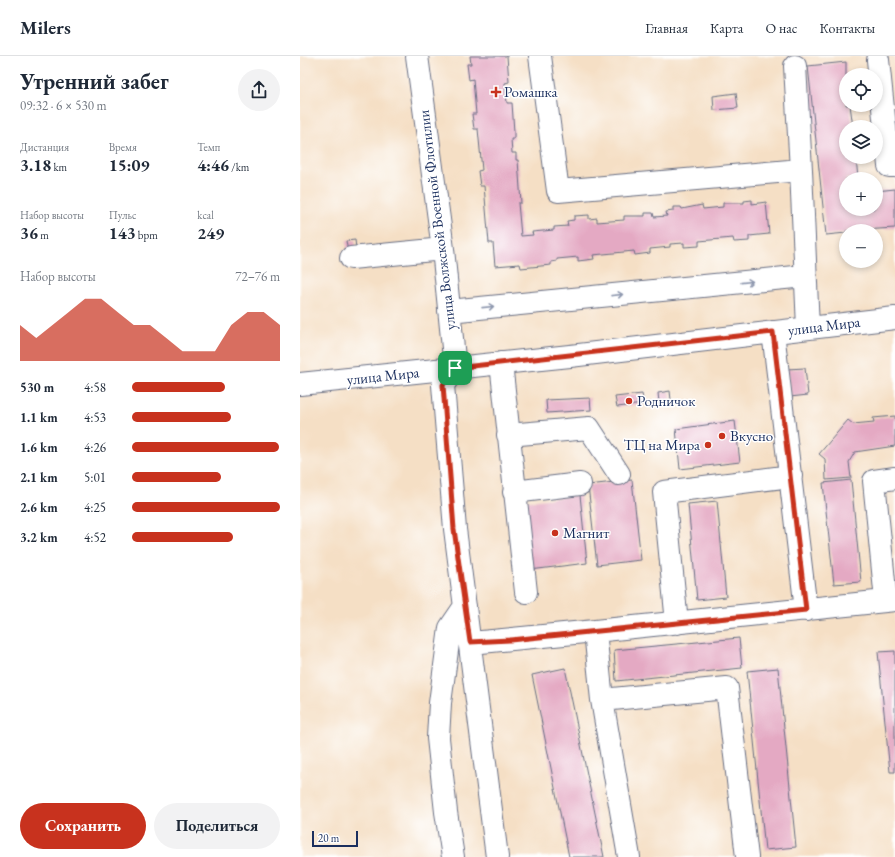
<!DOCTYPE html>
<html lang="ru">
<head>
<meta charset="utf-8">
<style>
  body { margin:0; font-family:"EB Garamond",serif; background:#f2f2f3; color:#1f2937; height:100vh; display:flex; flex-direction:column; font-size:15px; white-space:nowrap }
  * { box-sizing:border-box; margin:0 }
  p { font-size:13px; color:#747a83 }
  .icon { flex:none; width:22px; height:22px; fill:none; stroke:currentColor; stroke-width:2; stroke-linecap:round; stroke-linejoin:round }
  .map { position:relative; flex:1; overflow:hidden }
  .side { display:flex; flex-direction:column; background:#fff; width:300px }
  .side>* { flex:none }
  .controls { position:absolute; left:539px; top:12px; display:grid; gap:8px }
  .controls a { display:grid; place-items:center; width:44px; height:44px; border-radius:50%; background:#fff; box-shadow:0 2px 6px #0003; font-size:20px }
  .scale { position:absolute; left:12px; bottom:10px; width:46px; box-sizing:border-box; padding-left:4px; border:2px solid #1b2f5e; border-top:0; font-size:11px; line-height:14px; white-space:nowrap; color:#1b2f5e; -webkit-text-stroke:3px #fff; paint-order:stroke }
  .pin { position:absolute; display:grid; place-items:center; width:34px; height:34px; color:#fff; margin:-17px; border-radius:8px; box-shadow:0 2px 6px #0006 }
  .round { display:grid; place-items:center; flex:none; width:42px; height:42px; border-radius:21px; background:#f2f2f3 }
  .head { display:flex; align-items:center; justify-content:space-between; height:68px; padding:0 20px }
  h1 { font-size:22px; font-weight:700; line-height:30px }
  .metrics { display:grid; grid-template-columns:repeat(3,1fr); gap:6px; height:68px; padding:4px 20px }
  .metrics div { display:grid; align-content:center }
  .metrics b { font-size:17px; font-weight:700 }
  .metrics small { font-size:11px; font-weight:400 }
  .metrics p { font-size:11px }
  .chart { height:112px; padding:8px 20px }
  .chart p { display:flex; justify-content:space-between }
  .chart svg { width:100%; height:72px; margin-top:4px; fill:#c8321e; opacity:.7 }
  .cta { display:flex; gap:8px; margin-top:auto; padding:8px 20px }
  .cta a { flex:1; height:46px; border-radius:24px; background:#c8321e; color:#fff; font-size:16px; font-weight:700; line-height:46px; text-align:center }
  .cta a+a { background:#f2f2f3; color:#1f2937 }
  ul { padding:0 20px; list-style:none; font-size:13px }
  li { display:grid; grid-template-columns:64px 48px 1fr; align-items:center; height:30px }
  li i { height:10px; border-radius:5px; background:#c8321e }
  header { display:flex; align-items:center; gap:24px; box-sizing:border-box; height:56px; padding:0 20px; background:#fff; border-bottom:1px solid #e0e1e3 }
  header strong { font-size:19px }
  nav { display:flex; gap:22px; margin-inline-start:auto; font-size:14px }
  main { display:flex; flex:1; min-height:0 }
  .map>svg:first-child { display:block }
  .building { fill:#e4a9c3 }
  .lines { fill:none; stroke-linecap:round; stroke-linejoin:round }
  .minor-casing { stroke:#676d82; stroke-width:24 }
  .minor { stroke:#fff; stroke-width:22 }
  .oneway { stroke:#8d97ae }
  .route-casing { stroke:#fff; stroke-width:8 }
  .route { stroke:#c8321e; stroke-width:5 }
  .poi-dot { fill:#c8321e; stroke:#fff; stroke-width:1.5 }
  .labels { text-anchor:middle; stroke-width:3; stroke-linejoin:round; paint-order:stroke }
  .poi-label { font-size:15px; fill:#1b2f5e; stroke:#fff; text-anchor:start }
  .street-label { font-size:15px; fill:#1b2f5e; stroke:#fff }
</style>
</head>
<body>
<header>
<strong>Milers</strong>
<nav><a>Главная</a><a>Карта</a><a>О нас</a><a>Контакты</a></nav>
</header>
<main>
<section class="side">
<div class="head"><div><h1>Утренний забег</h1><p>09:32 · 6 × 530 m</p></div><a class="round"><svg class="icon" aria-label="share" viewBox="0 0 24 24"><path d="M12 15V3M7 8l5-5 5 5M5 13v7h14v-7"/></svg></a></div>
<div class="metrics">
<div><p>Дистанция</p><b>3.18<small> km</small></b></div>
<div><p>Время</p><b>15:09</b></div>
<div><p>Темп</p><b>4:46<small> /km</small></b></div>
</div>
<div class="metrics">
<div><p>Набор высоты</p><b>36<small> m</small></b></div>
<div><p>Пульс</p><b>143<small> bpm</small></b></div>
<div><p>kcal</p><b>249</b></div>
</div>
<div class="chart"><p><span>Набор высоты</span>72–76 m</p>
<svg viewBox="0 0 160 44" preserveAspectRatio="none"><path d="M0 44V22L10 30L20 22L30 14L40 6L50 6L60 14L70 22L80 22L90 30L100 38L110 38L120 38L130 22L140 14L150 14L160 22V44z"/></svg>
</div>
<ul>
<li><b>530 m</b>4:58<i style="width:63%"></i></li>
<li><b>1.1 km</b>4:53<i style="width:67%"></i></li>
<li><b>1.6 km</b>4:26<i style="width:99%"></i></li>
<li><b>2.1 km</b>5:01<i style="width:60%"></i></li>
<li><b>2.6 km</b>4:25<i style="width:100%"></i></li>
<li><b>3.2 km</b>4:52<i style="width:68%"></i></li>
</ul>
<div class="cta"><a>Сохранить</a><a>Поделиться</a></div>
</section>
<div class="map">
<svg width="595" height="801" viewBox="0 0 595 801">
  <rect width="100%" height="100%" fill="#fff"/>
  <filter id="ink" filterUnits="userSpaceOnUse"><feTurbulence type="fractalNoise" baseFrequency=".025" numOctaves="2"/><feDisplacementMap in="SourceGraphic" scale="8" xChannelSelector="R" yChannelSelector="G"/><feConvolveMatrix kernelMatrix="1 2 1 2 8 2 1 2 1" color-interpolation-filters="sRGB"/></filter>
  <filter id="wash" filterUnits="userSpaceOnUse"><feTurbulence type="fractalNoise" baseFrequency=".012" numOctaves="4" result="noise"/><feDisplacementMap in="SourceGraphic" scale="16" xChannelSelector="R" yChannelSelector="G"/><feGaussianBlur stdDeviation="0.9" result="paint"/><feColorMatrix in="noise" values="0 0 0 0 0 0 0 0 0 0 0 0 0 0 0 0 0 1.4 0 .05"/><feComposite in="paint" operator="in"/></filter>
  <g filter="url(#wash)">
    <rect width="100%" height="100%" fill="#f5dfc5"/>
    <g id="blocks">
      <path class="building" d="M170 0H207L209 26 205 27 207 47H212L214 76V83H211L212 97H216V104H218L221 147H218L221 180 233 179 232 176 254 174V171L268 170 267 165 274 164V160L289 159V163L297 162V166L324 164V160H345V157H353L354 161 367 160 366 156 373 155V151H381L382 153 402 149 403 153 423 151V147H444V145L452 144V148L466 146 469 178 449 180V185L434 186 433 182 399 185V190L384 191V187L370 188V191L350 193V197L335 199 334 195 293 199 294 203 278 205V201L257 203V205L251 206V209L221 212 220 208 195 210 193 187H189L184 130H180L178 115 182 114 178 73H174L172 58H176L173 23 169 24 167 8H171Z
        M546 6V49H550L553 71H546V101H556L558 123H546V153H576V135L595 133V172L546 175V177L526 179 508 10Z
        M436 37 438 52 414 54 413 40Z
        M55 184 57 200 49 201 46 185Z
        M505 312 508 339 490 341 487 313Z
        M370 335 371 344 359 346 358 337Z
        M342 338 344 348 317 351 315 341Z
        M290 342 291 354 247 357 246 344Z
        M595 360V390L555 396 549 406 551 422 526 424 525 403 519 398 548 364 553 368 574 366 573 362Z
        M435 365 440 406 380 413 376 373Z
        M332 424 341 504 297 509 288 429Z
        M551 424 561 526 534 528 523 427Z
        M280 439 287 507 230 514 221 446Z
        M417 445 426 541 397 544 388 448Z
        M439 582 442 612 316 625 314 594Z
        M595 595V716H590L578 596Z
        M265 612 273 650 304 801H269L240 658 232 619Z
        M478 612 496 791 465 794 447 615Z"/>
    </g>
  </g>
  <g filter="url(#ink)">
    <use href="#blocks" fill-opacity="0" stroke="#676d82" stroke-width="1"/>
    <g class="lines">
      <g class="minor-casing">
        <path id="minor" d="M117 0 143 193 155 312 143 329 155 473 197 801
          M240 0 258 135 501 114 508 272
          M578 4 589 110H595
          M495 10 501 114
          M51 202 143 193
          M149 255 505 220
          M473 276 506 554
          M201 307 226 536
          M0 328 270 300 595 262
          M208 379 289 372 319 418
          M214 436 280 428
          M586 545 574 425 595 422
          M377 567 364 436 491 420
          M171 587 295 575
          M302 644 329 801
          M153 801 146 756 138 682 140 647 150 572 165 550
          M447 801 427 632 302 644 295 575 595 544"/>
      </g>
      <use href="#minor" class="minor"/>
    </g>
    <defs><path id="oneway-shaft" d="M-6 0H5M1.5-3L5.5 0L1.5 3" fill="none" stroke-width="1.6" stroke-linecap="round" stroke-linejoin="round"/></defs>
    <g class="oneway">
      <use href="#oneway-shaft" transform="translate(447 226) rotate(-6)"/>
      <use href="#oneway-shaft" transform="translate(317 239) rotate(-6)"/>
      <use href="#oneway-shaft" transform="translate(188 251) rotate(-6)"/>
    </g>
  </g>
  <g class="lines" filter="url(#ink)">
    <g class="route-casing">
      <path id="route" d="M473 276 506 554 210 584 170 586 154 473 143 329 155 312Z"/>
    </g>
    <use href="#route" class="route"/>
  </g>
  <g class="poi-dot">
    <path d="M194 30h4v4h4v4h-4v4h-4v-4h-4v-4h4z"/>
    <circle cx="329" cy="345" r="4"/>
    <circle cx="422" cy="380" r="4"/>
    <circle cx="408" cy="389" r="4"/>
    <circle cx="255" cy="477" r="4"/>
  </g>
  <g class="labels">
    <g class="poi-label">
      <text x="204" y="41">Ромашка</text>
      <text x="337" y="350">Родничок</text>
      <text x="430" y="385">Вкусно</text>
      <text x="400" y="394" text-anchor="end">ТЦ на Мира</text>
      <text x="263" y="482">Магнит</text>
    </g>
    <g class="street-label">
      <text transform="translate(137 164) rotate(-97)" y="5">улица Волжской Военной Флотилии</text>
      <text transform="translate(524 270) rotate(-7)" y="5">улица Мира</text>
      <text transform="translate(83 320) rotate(-6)" y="5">улица Мира</text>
    </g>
  </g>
</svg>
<div class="controls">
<a><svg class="icon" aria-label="locate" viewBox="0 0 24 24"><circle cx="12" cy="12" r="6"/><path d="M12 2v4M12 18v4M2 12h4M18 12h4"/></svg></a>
<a><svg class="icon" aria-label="layers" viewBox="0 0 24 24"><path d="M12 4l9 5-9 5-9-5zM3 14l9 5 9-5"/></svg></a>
<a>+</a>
<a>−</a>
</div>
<div class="scale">20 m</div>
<div class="pin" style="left:155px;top:312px;background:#1e9e55"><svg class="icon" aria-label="arrive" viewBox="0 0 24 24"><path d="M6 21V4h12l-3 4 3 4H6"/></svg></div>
</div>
</main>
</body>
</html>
